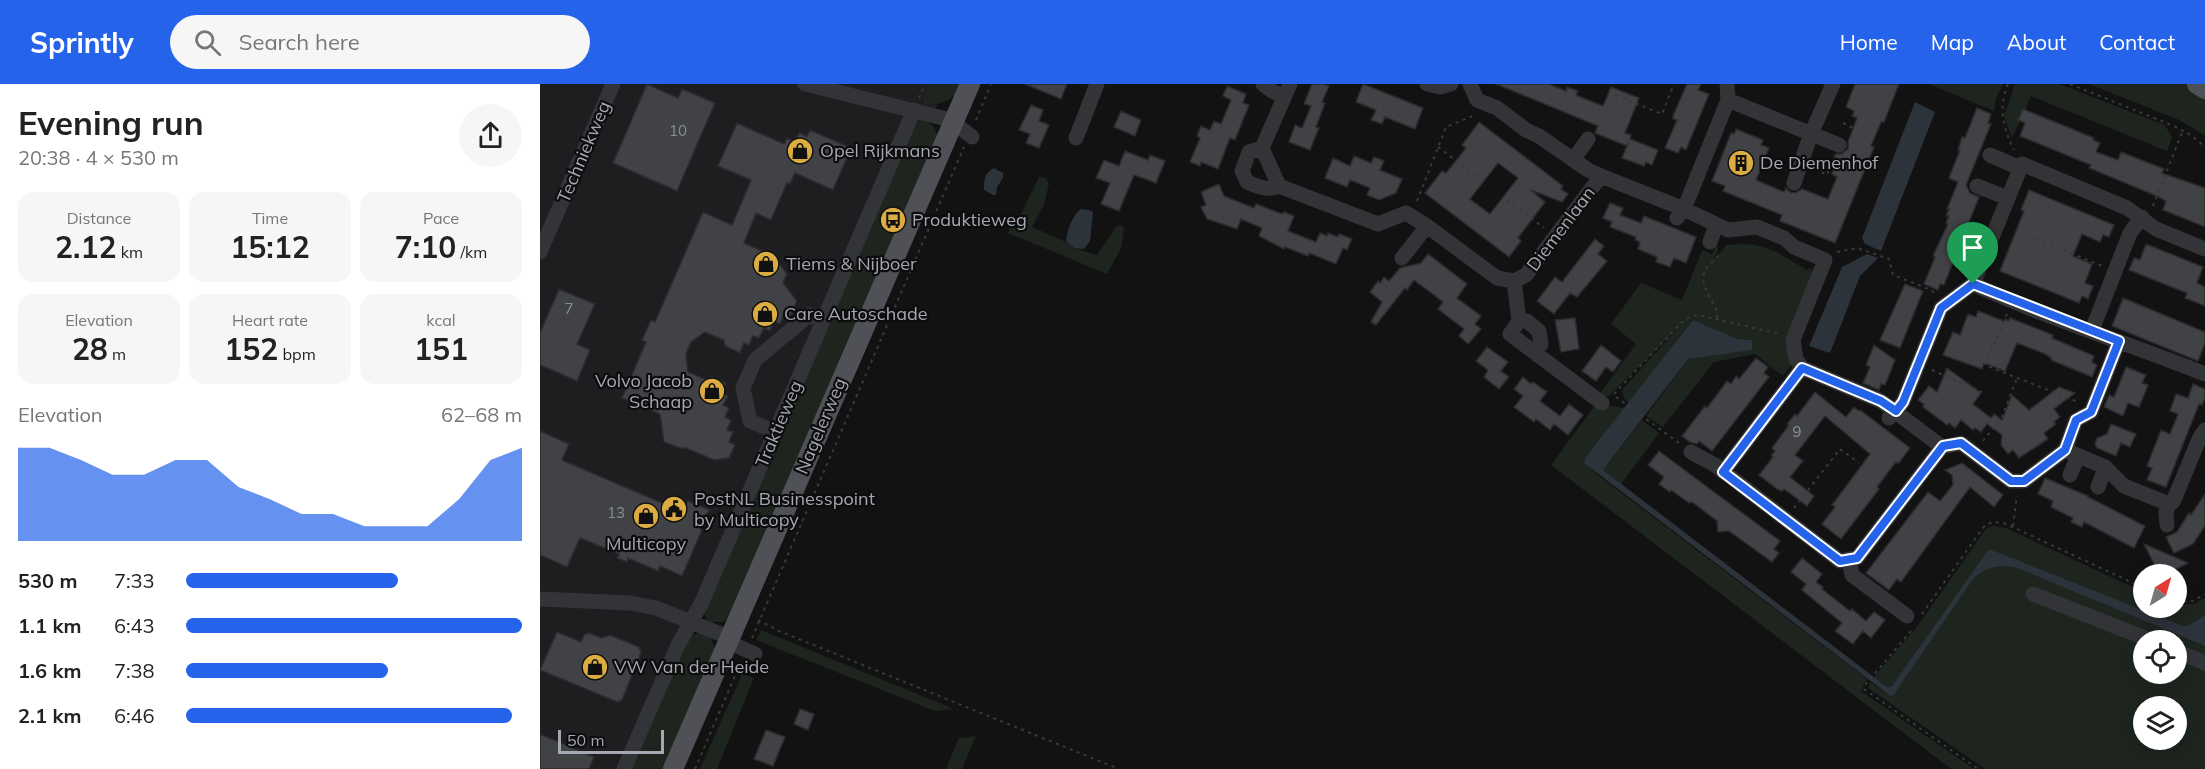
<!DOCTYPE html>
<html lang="en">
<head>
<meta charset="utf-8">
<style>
  body { margin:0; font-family:Mulish,sans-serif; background:#f6f6f6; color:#222; height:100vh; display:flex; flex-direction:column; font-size:22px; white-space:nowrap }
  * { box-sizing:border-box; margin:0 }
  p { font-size:20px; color:#767676 }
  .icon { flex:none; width:33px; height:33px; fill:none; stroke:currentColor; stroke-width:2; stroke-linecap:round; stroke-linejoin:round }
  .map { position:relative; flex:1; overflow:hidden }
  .drawer { display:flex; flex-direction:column; background:#fff; width:540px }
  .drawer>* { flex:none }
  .needle { width:39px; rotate:37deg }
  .tools { position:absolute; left:1593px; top:480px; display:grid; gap:12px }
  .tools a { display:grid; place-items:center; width:54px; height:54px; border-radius:50%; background:#fff; box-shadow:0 3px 15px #0003; font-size:30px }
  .scale { position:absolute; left:18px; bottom:15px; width:106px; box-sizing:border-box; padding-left:6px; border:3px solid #a5a8b2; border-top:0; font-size:16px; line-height:21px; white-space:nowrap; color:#a5a8b2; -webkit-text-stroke:4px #0d0d0e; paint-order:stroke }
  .pin { position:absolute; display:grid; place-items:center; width:51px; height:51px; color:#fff; margin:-62px -26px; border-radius:50% 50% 50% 0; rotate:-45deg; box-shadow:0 0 6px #0007 }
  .pin .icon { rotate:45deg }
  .round { display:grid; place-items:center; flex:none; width:63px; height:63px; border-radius:32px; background:#f6f6f6 }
  .headline { display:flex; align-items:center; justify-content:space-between; height:102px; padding:0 18px }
  h1 { font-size:33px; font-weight:700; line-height:45px }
  .stats { display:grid; grid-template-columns:repeat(3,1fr); gap:9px; height:102px; padding:6px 18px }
  .stats div { display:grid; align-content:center; border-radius:15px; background:#f6f6f6; text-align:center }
  .stats b { font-size:30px; font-weight:700 }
  .stats small { font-size:16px; font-weight:400 }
  .stats p { font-size:16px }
  .chart { height:168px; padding:12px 18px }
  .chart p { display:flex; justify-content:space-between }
  .chart svg { width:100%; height:108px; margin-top:6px; fill:#2563eb; opacity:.7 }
  ul { padding:0 18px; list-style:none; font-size:20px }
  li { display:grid; grid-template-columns:96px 72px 1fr; align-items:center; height:45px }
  li i { height:15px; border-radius:8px; background:#2563eb }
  header { display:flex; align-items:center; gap:36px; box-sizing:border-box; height:84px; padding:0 30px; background:#2563eb; color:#fff }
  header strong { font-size:28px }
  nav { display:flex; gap:33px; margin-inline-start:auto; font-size:21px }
  .search { width:420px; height:54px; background:#f6f6f6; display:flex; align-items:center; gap:15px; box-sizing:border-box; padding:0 21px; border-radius:33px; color:#767676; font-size:22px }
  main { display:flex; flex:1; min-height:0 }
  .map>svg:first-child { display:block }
  .built { fill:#1e1e20 }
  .green { fill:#1e251f; fill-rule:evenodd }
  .water { fill:#2d333a }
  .building { fill:#414246; stroke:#2c2c2f; stroke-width:1.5; fill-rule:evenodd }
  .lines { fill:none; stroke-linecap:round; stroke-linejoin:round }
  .path { stroke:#393a3e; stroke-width:2; stroke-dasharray:3 4.5; stroke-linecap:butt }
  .minor { stroke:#333437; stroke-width:15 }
  .major { stroke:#4f5156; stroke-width:20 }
  .route-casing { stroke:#fff; stroke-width:12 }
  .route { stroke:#2563eb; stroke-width:8 }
  .labels { text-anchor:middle; stroke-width:4.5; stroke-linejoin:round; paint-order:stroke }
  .number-label { font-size:15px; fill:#8c8e97 }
  .poi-label { font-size:18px; fill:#a5a8b2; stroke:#0d0d0e; text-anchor:start }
  .street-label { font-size:18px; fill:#a5a8b2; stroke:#0d0d0e }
</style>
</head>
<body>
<header>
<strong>Sprintly</strong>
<div class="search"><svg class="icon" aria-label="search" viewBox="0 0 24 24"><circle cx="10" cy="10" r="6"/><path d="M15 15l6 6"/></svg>Search here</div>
<nav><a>Home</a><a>Map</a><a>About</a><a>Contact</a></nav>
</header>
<main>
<section class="drawer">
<div class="headline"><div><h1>Evening run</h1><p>20:38 · 4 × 530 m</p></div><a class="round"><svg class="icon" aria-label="share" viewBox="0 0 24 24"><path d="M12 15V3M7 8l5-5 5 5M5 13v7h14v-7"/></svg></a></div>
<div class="stats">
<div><p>Distance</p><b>2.12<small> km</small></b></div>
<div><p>Time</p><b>15:12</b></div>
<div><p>Pace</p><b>7:10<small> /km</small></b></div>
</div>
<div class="stats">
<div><p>Elevation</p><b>28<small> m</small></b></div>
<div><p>Heart rate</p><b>152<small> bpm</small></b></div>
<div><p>kcal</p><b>151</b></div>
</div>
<div class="chart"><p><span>Elevation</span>62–68 m</p>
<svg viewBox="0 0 160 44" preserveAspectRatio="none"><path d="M0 44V6L10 6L20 11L30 17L40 17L50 11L60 11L70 22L80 27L90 33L100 33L110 38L120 38L130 38L140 27L150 11L160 6V44z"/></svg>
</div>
<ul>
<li><b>530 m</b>7:33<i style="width:63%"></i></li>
<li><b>1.1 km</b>6:43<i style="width:100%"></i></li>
<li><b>1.6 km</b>7:38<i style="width:60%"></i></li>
<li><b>2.1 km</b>6:46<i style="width:97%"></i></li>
</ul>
</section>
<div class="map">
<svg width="1665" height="685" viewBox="0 0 1665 685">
  <rect width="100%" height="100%" fill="#121213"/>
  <path class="built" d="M0 0H407L90 685H0Z"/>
  <path class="green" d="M389 0H422C415 17 401 20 384 20L383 14Z
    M1389 0H1463L1456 14 1454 27Z
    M1475 0H1519L1625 41 1632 54 1627 67 1491 12 1472 54 1464 32Z
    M1549 0H1649L1665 10V51L1637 35Z
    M385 37C393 40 396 45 398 54L191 532 183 538H168L164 529 374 44 379 38Z
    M499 93 506 94 509 100 504 120 492 143 528 159 534 164 557 171 576 143 580 141 584 144 581 164 567 190 468 149 472 139 481 130Z
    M1177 159 1178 166 1174 174 1182 167 1186 161C1215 159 1225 161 1250 176 1256 180 1262 181 1266 187L1271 184 1273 192 1246 258 1251 281 1243 292 1215 270 1174 278 1123 343 1106 332 1148 275 1212 256 1198 255 1153 236 1089 319 1084 315 1082 306 1139 243 1069 312 1059 311 1096 260 1071 240 1101 199 1142 216 1162 166 1172 170Z
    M1056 320 1085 324 1043 377 1059 392 1327 595 1321 607 1434 685H1411L1011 381Z
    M1102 336 1119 349 1081 400 1063 386Z
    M1453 442 1466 444 1603 508 1604 524H1636L1637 521 1653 520 1665 514V531L1650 541 1643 542 1452 466H1448L1352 602 1347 603 1334 593 1376 544 1446 445Z
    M1455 481 1477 484 1665 562V575L1637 564 1636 556H1618L1495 507 1603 558 1604 590H1636L1637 571 1665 583V685H1445L1328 604 1330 598 1349 611 1359 603 1434 494 1442 487ZM1604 622H1636V656H1604Z
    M221 546 414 625 395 627 216 556Z
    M162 549 171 554 175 564 124 685H91L147 556 152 551Z
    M202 590 214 594 177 685H160Z
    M436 652 422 685H406L419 654Z"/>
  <path class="water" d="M1375 18 1395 28 1341 167 1325 160 1322 154Z
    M454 84 463 89V94L457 103 456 111H453L444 106C444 96 444 89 454 84Z
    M541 125 549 126 553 128 550 157 544 165 534 164 526 157C527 147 532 131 541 125Z
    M1327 170 1338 174 1320 192 1290 269 1269 262 1302 183Z
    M1153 236 1198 255 1212 256V266L1148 275 1063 386 1347 603 1352 602 1448 466H1452L1643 542 1650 541 1665 531V562L1477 484C1459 480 1448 482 1434 494L1359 603 1353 612 1349 611 1044 379 1045 374Z"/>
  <path class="building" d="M107 0 138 14 142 5 175 19 137 107 73 79Z
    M485 0H527L521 15Z
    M772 0H783L789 2 782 18 785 19 776 43 779 44 770 66 749 58 755 41 762 44 771 22 764 20Z
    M823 0 883 24 875 45 845 33 842 40 831 36 836 26 816 18Z
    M956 0H1009L1026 7 1027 3 1038 7 1036 11 1063 22 1071 3 1099 14 1085 49 1091 51 1090 55 1118 66 1112 81 1106 78 1104 82 1082 74 1088 59 1087 62 1055 49 1058 42Z
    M1147 0H1161L1158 6 1169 10 1146 66 1141 63 1138 69 1125 64 1137 36 1133 35V32Z
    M1315 0H1359L1344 38H1341L1331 62 1334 63 1295 159 1240 137 1242 131 1183 107 1185 102 1172 97 1191 49 1194 50 1196 45 1223 56 1221 61 1229 64 1216 96 1244 108 1246 104 1250 108 1255 109 1262 105 1288 115 1297 93 1292 90 1298 75 1294 73 1296 70H1301L1308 65V58L1317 34 1312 32 1314 27 1306 23Z
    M687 2 706 10 703 19 709 21 695 56 690 54 678 85 661 78 660 82 650 78 660 54 657 52 661 42 670 46 674 37 681 40 691 16 683 12Z
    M491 21 503 26 499 37 509 41 499 64 486 59 490 50 479 46Z
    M1437 24 1451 30 1448 39 1451 40 1426 101 1430 109 1439 113 1404 201 1400 200 1398 206 1384 200 1395 173 1393 172 1408 140 1406 139 1409 132H1406L1409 125H1407L1418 98 1409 94 1420 66H1418L1422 53 1425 54Z
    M1483 25 1554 54 1553 56 1560 59 1556 68 1578 76 1581 68 1624 85 1622 89 1665 104V143L1623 126 1626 117 1619 113 1549 84 1551 81 1480 52 1485 39 1478 36Z
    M581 27 601 36 595 52 574 43Z
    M939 38 1023 102 1021 105 1028 110 1022 118 991 106 1005 118 978 154 981 157 969 173 885 109 902 87 906 89 915 78 926 64 922 61ZM958 79 978 94 950 130 930 115Z
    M197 39 244 60 247 54 255 58 259 49 267 52 270 46 311 64 293 106 255 89 250 100 247 99 231 136 216 129 204 159 234 172 247 190 243 199 257 217 250 232 244 230 240 240 234 237 230 247 224 244 219 254 213 252 209 261 204 259 200 269 185 262 184 256 165 248 151 258 146 270 148 288 167 296 171 293 186 299 182 309 188 312 183 321 189 324 185 333 191 336 187 346 193 348 189 358 195 361 189 374 174 376 146 364H140L124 358 120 330 82 314 106 258 102 256 111 236 115 238 163 128 192 141 211 96 178 82Z
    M585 67 608 76 610 71 625 77 616 99 594 91 579 127 561 120 570 99 556 94 564 76 579 82Z
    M814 72 831 79 834 73 844 77 840 86 862 95 856 109 839 116 827 111 830 104 810 96 807 103 785 94 793 74 810 82Z
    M679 100 684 112 714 124 716 120 742 130 744 128 754 132 748 147 776 158 780 149 787 152 788 149 798 153 799 150 812 155 807 166 803 164 796 180 769 169 768 172 745 163 744 165 719 152 722 144 701 135 697 145 667 135 661 123 666 121 661 108Z
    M1489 106 1574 141 1569 153 1563 151 1560 158 1542 150 1533 172 1552 180 1545 199 1553 202 1548 215 1542 212 1539 219 1460 187 1484 127 1481 126Z
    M1070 119 1083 124 1080 131 1101 139 1104 132 1156 153 1146 179 1134 174 1130 183 1116 178 1117 173 1098 165 1100 158 1095 156 1096 153 1070 143 1072 138 1063 134Z
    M1055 155 1064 162 1058 170 1067 177 1037 213 1030 209 1014 230 997 217 1015 193 1022 198Z
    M1606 160 1663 183 1657 199 1665 203V222L1645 214 1647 209 1589 186 1594 174 1600 176Z
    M888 170 927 200 917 214 941 232 935 240 941 245 928 260 919 252 924 245 898 225 903 218 874 196 867 206 865 204 836 241 831 238 842 218 830 208 838 197 840 199 844 193 849 197 860 184 881 179Z
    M1365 200 1383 207 1360 264 1340 256Z
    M19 205 55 220 37 260 50 266 37 297 0 281V249Z
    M1583 214 1665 248V259L1658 277 1572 242Z
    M1438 227 1464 237 1465 235 1469 237 1470 234 1513 251 1512 254 1554 272 1552 278 1557 281 1552 293 1511 276V274L1505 270 1477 259 1465 287 1444 279 1442 285 1403 271 1413 248 1420 251 1428 230 1436 233Z
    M1035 234 1039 265 1021 268 1015 236Z
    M1061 261 1081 277 1073 288 1066 283 1056 297 1042 287Z
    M1334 261 1355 276 1345 301 1341 300 1339 306 1323 299 1330 283 1326 281Z
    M947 263 968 278 961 287 969 293 959 305 944 293 948 286 936 277Z
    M1216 274 1228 283 1224 289 1229 293 1172 367 1159 357 1157 360 1150 358 1142 352 1165 322 1167 324 1187 297 1191 300 1196 292 1199 295Z
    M1586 283 1606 291 1602 299 1608 301 1599 323 1588 319 1583 332 1564 323 1569 311 1574 313Z
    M1407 284 1441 309 1433 320 1451 334 1454 330 1462 336 1472 311 1489 326 1519 303 1535 309 1514 325 1520 333 1514 338 1516 340 1504 349 1508 355 1479 374 1473 366 1468 370 1461 361 1462 351 1447 340 1441 348 1435 344 1433 346 1421 336 1415 344 1409 339 1407 341 1383 323 1384 320 1378 316 1389 302 1397 308Z
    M983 293 991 300 993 298 1007 308 1000 317 1020 332 1029 320 1043 331 1028 351 1014 340 1010 346 996 335 994 338 974 323 983 312 974 305Z
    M1653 300 1665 305V314L1662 321 1659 320 1626 403 1607 396 1612 384 1607 382 1621 346 1630 350 1638 330 1630 327 1636 310 1648 314Z
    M1275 308 1306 333 1314 323 1319 327 1320 326 1370 364 1358 380 1356 378 1337 403 1339 405 1301 455 1282 440 1295 423 1292 421 1330 370 1285 332 1255 371 1263 377 1250 393 1274 412 1267 422 1244 405 1242 407 1237 405 1219 391 1233 373 1231 372 1235 367 1232 364 1249 341 1247 340 1255 330 1257 332Z
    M1571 340 1596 350 1590 363 1581 359 1576 372 1557 364 1555 360 1557 354 1567 350Z
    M0 347 29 360 22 376 143 428 148 417 170 426 156 441 162 446 142 492 120 482 118 487 88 474 87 478 77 474 79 470 40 454 27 483 0 471Z
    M1119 367 1240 457 1234 465 1239 469 1232 478 1189 447 1178 448 1177 437 1152 418 1149 419 1131 406 1130 408 1119 400 1124 393 1108 381Z
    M1422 379 1463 411 1454 423 1430 403 1361 498 1357 495 1349 506 1326 489 1388 408 1400 417 1413 401 1412 391 1405 386Z
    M1505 394 1548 412V413L1605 442 1594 464 1544 438 1542 443 1531 438 1533 434 1511 423 1513 417 1498 410Z
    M1665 410V442L1653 460 1634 469 1626 453 1637 448 1649 429 1651 431Z
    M1604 460 1632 472 1648 479 1629 489 1626 483 1618 488Z
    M1262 474 1282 490 1276 498 1283 503 1282 505 1310 527 1312 525 1326 537 1334 528 1345 536 1331 554 1323 547 1313 560 1295 547 1302 539 1262 506 1266 500 1251 488Z
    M17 548 41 558 44 551 49 549 61 554 70 551 99 563 101 569 82 616 77 618 0 586Z
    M260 625 274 630 268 646 254 640Z
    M226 646 245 653 233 682 214 675Z
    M0 650 54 673 49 685H0Z"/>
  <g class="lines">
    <path class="path" d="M1468 0C1458 25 1463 43 1474 66
      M1530 0 1634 42 1651 51 1665 63
      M1075 11 1122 30 1134 0
      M379 14 385 0
      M436 36 451 0
      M1303 39 1313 44
      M898 63 939 94
      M1275 85 1287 91 1293 75
      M967 116 1004 144
      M877 117 906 43 935 31
      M1613 122 1643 46
      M1496 155 1562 182
      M1297 168 1317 164 1349 175 1353 191 1391 206 1395 210
      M1467 230 1445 281 1538 318
      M1177 234C1178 216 1156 204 1166 185 1169 180 1175 176 1179 171
      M1392 286 1442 308
      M1074 310 1141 239 1151 232 1158 231 1240 250
      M1076 313 1139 359
      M1443 357 1462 333 1477 294
      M1254 424 1300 365 1319 379
      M1473 442 1477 412
      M1636 518 1653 517 1665 510
      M1382 530 1442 445C1449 437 1456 437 1466 440L1604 504
      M218 536 239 547 579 685
      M1371 547 1325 601 1324 605 1438 685
      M212 554 424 63
      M155 685 201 578"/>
    <path class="minor" d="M265 0 407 35C410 36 430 51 432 53
      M723 0 732 7 743 12
      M750 0 722 64 739 102 838 140 866 129 887 142 957 194 974 197 986 191 1061 92 1144 125 1188 16 1187 0
      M887 0 900 3 911 0
      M930 0 937 16 957 24 986 46 999 52 1048 86 1061 92
      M1188 16 1299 61
      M536 54 557 0
      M722 64 709 68 702 87 707 98C719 103 727 107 739 102
      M1450 71 1480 84
      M1033 76 1048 55
      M1254 99 1271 50 1293 0
      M1437 102 1468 114
      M1137 134 1144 125 1188 146 1217 143 1244 154 1254 163 1285 176 1253 256 1256 275 1262 284
      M1170 158 1176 141
      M0 168 73 0
      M862 174 887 142
      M974 197 979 237 970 250 1062 319
      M1433 200C1509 235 1588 259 1665 290
      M979 237H987L999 247 1001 260 995 269
      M1552 246 1590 149 1602 133
      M1262 284 1341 317 1402 363 1421 359 1471 397H1484L1525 366
      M1349 334 1363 318 1401 224 1433 200 1482 80 1587 124 1616 145 1665 165
      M235 348 210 337 203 304 215 276 269 231 283 237
      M1525 366 1565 383 1584 402 1629 420 1633 418 1660 353 1665 346
      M1525 366 1536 336 1551 328 1579 257
      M1151 368 1175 381 1300 477 1317 474 1402 363
      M1183 388 1262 284
      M1530 391 1538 372
      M1558 403 1563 390 1568 386
      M1627 441 1626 428 1629 420
      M1309 476 1312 491 1367 532
      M1493 510 1610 556
      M0 515 90 519 116 524 183 551 195 561 215 570
      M1636 567 1665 579
      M84 685 138 561 161 520 374 26"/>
    <path class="major" d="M1657 0 1665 5
      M133 685 430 0"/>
  </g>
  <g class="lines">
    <g class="route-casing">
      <path id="route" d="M1433 200 1579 257 1551 328 1536 336 1525 366 1484 397H1471L1421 359 1403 362 1317 474 1300 477 1183 388 1262 284 1341 317 1356 327 1363 318 1401 224Z"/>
    </g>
    <use href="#route" class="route"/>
  </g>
  <defs>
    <g id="shop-disc" transform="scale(1.35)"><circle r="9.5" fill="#daac42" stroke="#0d0d0e"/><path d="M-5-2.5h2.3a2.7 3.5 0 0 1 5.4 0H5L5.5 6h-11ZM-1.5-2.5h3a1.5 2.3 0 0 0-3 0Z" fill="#111"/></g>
    <g id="building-disc" transform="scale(1.35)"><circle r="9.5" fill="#daac42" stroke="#0d0d0e"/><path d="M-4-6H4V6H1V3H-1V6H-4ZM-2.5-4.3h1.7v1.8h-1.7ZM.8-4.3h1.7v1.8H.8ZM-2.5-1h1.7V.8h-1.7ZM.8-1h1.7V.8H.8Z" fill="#111"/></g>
    <g id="bus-disc" transform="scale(1.35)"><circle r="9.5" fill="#daac42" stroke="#0d0d0e"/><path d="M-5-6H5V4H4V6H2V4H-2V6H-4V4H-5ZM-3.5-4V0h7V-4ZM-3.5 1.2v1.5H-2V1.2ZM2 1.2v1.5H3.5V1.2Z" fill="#111"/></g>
    <g id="civic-disc" transform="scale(1.35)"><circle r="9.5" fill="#daac42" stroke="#0d0d0e"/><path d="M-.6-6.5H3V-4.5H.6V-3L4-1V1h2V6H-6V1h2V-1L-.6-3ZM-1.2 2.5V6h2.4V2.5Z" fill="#111"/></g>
  </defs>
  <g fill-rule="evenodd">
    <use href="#shop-disc" x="260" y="67"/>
    <use href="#building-disc" x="1201" y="79"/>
    <use href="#bus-disc" x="353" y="136"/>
    <use href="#shop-disc" x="226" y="180"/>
    <use href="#shop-disc" x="225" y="230"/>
    <use href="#shop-disc" x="172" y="307"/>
    <use href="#civic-disc" x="134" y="425"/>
    <use href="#shop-disc" x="106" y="432"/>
    <use href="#shop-disc" x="55" y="583"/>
  </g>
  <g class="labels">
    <g class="number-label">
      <text x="138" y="52">10</text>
      <text x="29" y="230">7</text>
      <text x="1257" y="353">9</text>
      <text x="76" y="434">13</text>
    </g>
    <g class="poi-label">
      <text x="280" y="73">Opel Rijkmans</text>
      <text x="1220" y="85">De Diemenhof</text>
      <text x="372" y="142">Produktieweg</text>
      <text x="246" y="186">Tiems &amp; Nijboer</text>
      <text x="244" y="236">Care Autoschade</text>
      <text x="152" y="303" text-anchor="end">Volvo Jacob<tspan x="152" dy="21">Schaap</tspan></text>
      <text x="154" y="421">PostNL Businesspoint<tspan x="154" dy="21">by Multicopy</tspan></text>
      <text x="106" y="466" text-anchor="middle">Multicopy</text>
      <text x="74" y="589">VW Van der Heide</text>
    </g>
    <g class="street-label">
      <text transform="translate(44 68) rotate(-67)" y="6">Techniekweg</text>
      <text transform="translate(1021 145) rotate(-53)" y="6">Diemenlaan</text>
      <text transform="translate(239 340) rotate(-67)" y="6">Traktieweg</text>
      <text transform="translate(281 342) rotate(-67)" y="6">Nagelerweg</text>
    </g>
  </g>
</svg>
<div class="tools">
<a><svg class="needle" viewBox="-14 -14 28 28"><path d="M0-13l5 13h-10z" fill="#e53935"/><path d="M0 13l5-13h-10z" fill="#767676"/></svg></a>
<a><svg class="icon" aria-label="locate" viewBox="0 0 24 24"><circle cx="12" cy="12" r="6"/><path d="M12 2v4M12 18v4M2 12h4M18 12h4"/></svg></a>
<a><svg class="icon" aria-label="layers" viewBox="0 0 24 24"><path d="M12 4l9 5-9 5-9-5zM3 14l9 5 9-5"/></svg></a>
</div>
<div class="scale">50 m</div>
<div class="pin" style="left:1433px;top:200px;background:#1e9e55"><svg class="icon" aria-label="arrive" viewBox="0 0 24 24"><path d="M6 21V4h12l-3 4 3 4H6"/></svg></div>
</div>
</main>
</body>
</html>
